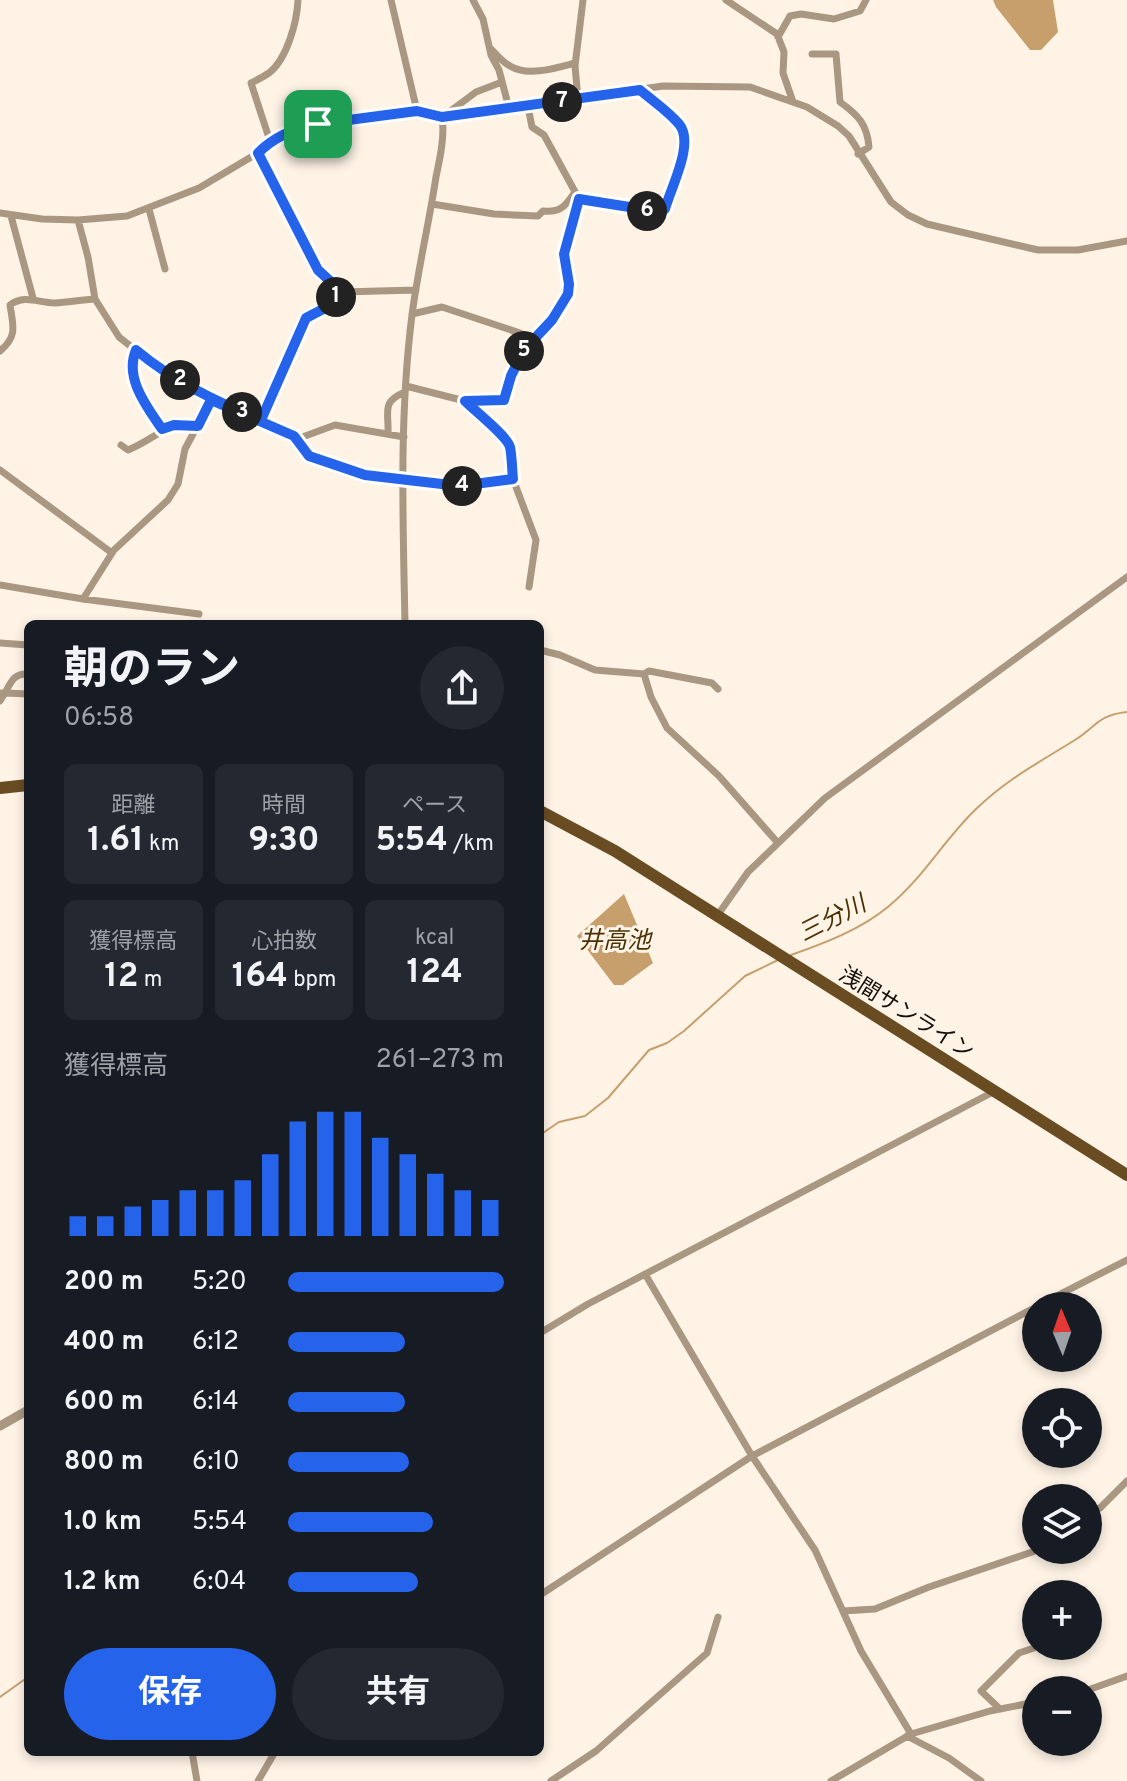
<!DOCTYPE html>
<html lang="ja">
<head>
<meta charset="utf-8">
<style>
  body { margin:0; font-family:Overpass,"Noto Sans JP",sans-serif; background:#242831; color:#f1f3f6; height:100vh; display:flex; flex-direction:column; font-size:30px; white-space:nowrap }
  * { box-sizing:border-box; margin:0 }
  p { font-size:26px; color:#9ea1a6 }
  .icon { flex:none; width:44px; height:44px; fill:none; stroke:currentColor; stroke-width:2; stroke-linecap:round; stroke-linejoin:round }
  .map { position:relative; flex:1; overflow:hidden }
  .details { position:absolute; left:24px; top:620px; width:520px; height:1136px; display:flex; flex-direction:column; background:#171b24; border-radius:12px; box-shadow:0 4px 12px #0003 }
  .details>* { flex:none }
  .needle { width:52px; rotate:358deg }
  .fabs { position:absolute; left:1022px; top:1292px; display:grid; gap:16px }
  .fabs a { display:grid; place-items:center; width:80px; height:80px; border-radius:50%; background:#171b24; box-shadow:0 4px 12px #0003; font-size:40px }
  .pin { position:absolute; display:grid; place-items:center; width:68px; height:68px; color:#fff; margin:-34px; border-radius:16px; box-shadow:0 4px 12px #0006 }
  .km { position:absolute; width:40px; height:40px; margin:-20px; border-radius:50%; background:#222; color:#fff; font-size:22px; line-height:40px; text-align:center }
  .round { display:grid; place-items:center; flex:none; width:84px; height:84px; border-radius:42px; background:#242831 }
  .headline { display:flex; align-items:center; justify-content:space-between; height:136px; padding:0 40px }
  h1 { font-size:44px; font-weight:700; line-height:60px }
  .stats { display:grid; grid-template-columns:repeat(3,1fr); gap:12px; height:136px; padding:8px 40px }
  .stats div { display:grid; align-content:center; border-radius:12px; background:#242831; text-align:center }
  .stats b { font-size:34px; font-weight:700 }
  .stats small { font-size:22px; font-weight:400 }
  .stats p { font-size:22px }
  .chart { height:224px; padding:16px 40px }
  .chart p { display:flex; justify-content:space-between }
  .chart svg { width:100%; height:144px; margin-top:8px; stroke:#2563eb; stroke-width:6 }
  .action { display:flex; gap:16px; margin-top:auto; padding:16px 40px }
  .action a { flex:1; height:92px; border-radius:48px; background:#2563eb; color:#fff; font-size:32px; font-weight:700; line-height:92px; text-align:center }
  .action a+a { background:#242831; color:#f1f3f6 }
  ul { padding:0 40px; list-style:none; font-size:26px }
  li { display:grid; grid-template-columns:128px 96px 1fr; align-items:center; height:60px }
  li i { height:20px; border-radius:10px; background:#2563eb }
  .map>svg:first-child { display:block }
  .water { fill:#c79f6d }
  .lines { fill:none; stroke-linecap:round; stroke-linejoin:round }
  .stream { stroke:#c79f6d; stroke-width:2 }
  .minor { stroke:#a99782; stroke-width:7 }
  .tertiary { stroke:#a99782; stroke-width:9 }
  .primary { stroke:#694c22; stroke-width:12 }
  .route-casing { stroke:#fff; stroke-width:16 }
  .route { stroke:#2563eb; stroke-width:10 }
  .labels { text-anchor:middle; stroke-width:6; stroke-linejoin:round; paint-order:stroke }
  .street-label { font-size:22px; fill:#130f09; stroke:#fef3e5 }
  .water-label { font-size:24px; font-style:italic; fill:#4a2f03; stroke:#fef3e5 }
</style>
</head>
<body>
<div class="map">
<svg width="1127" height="1781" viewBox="0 0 1127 1781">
  <rect width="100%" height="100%" fill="#fef3e5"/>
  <path class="water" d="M993 0H1053L1058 32 1041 50H1030L996 7Z
    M624 894 653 963 623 985H614L577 936Z"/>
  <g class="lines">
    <path class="stream" d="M791 955C825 943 862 929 889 906 923 878 944 840 975 810 1007 779 1038 763 1075 740 1097 726 1098 715 1127 712
      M540 1135 559 1122 585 1116 608 1098 649 1050 667 1043 684 1031 745 976 778 960
      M0 1697 28 1677"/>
    <path class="minor" d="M391 0 417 111
      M473 0 483 19 491 55 499 70 509 108
      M726 0 777 34 784 52 783 73 793 102
      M778 37 790 16 801 14 834 19 860 11 866 0
      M490 48C496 54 502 62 510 66 528 77 556 68 575 63
      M812 54H836L840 102C858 115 867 124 869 147L858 154
      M578 99 575 66 583 0
      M445 115 476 92 502 82
      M270 141 251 83C257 80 263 77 269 73 287 59 297 22 298 0
      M258 153 318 270 342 292 416 290
      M579 199 658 213 665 209 686 144C684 120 657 104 640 90
      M432 204 494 214 538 216 543 211C561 213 565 206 575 192
      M149 209 165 269
      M0 213 42 219 78 220 127 216 199 188 258 153 270 141 297 127 417 111 442 117 663 86 750 87 807 107 838 126 849 136 891 202 908 215 927 224 1038 250H1078L1127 241
      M11 216 33 298
      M78 220 88 257 95 299 119 337 158 368 211 400 294 436 309 456 338 467 402 481 459 486 513 479
      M412 314 442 307 520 333 532 343
      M136 350C124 378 147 407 162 429
      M0 351C18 336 13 326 10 305 25 294 38 303 55 303 68 302 82 300 95 299
      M406 386 465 401 504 400 511 376 523 351 552 320 568 294 569 284 564 254 579 199 544 135 532 127 528 107
      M465 401 491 427 503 435 509 444 513 479 536 540 529 587
      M261 420 306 318 327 307 342 292
      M388 434C389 411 381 402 405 392
      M297 439 335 425 404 437
      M121 445 128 450C159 437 160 424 198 426
      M0 470 112 553
      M0 585 83 599 199 614
      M83 599 114 550 168 500 178 484 185 449 211 400
      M405 624C403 521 399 417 412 315 418 269 429 223 436 177 440 158 445 136 442 117
      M0 643 28 645
      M540 650 560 655 595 670 644 674 649 671 712 683 718 689
      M644 674 651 697 667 728 719 776 778 843
      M0 693H5C11 682 14 673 28 674
      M0 701 5 693 28 694
      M717 916 748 872 825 798 1127 577
      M645 1274 752 1456 815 1550 861 1651 911 1734
      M1037 1306 1127 1260
      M540 1333 588 1304 995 1091
      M1088 1511 1100 1508 1127 1481
      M540 1595 752 1456 1036 1307
      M843 1611 875 1609 929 1587 1038 1550
      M1088 1690 1127 1676
      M1000 1709 981 1691 1019 1653 1034 1648
      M907 1736 949 1758 981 1781
      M192 1752 197 1781
      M258 1781 275 1752
      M551 1781 596 1751 707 1653 718 1617
      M831 1781 911 1734 990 1711 1036 1702"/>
    <path class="tertiary" d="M0 1426 28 1410"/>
    <path class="primary" d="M0 788 28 785
      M540 811 615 851 1127 1175"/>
  </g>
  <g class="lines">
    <g class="route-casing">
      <path id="route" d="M318 124C294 128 275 136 258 153L318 270 342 292 327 307 306 318 261 420C217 402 173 381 136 350 124 378 147 407 162 429L174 425 198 426 211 400 294 436 309 456 365 475 459 486 513 479C512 469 512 457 510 447 507 436 475 411 465 401L504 400 511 376 523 351 552 320 568 294 569 284 564 254 579 199 661 212 665 209C671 187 695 143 679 124 668 111 653 101 640 90L442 117 417 111 318 124"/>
    </g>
    <use href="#route" class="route"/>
  </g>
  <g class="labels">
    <g class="street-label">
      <text transform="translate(907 1012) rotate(32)" y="8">浅間サンライン</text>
    </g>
    <g class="water-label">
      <text transform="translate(832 918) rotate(-27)" y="8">三分川</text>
      <text x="615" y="948">井高池</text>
    </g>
  </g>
</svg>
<div class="fabs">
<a><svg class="needle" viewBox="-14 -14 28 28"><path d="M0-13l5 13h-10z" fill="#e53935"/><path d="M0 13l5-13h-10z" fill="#9ea1a6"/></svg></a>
<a><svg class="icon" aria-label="locate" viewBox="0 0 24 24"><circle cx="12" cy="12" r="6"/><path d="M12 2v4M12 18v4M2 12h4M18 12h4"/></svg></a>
<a><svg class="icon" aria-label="layers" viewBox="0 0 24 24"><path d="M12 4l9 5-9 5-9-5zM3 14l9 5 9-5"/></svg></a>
<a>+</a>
<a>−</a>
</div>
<div class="pin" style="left:318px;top:124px;background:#1e9e55"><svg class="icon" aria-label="arrive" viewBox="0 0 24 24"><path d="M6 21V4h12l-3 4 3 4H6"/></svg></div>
<b class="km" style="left:336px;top:297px">1</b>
<b class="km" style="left:180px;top:380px">2</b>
<b class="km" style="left:242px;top:412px">3</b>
<b class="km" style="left:462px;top:486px">4</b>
<b class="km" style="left:524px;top:351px">5</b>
<b class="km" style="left:647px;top:211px">6</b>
<b class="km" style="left:562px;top:102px">7</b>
<section class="details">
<div class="headline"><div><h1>朝のラン</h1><p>06:58</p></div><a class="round"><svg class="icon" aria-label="share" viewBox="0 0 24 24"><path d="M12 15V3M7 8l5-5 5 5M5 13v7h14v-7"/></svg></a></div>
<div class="stats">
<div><p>距離</p><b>1.61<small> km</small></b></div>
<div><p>時間</p><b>9:30</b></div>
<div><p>ペース</p><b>5:54<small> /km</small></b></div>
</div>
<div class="stats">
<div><p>獲得標高</p><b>12<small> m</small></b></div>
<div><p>心拍数</p><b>164<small> bpm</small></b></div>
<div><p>kcal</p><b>124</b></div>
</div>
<div class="chart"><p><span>獲得標高</span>261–273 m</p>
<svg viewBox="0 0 160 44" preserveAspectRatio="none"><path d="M5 44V38M15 44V38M25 44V35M35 44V33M45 44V30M55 44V30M65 44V27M75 44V19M85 44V9M95 44V6M105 44V6M115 44V14M125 44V19M135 44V25M145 44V30M155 44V33"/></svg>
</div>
<ul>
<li><b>200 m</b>5:20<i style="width:100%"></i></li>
<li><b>400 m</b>6:12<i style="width:54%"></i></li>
<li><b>600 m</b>6:14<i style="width:54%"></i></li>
<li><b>800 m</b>6:10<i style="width:56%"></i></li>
<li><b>1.0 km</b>5:54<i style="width:67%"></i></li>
<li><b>1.2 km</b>6:04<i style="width:60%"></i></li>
</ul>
<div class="action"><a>保存</a><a>共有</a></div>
</section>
</div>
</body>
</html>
